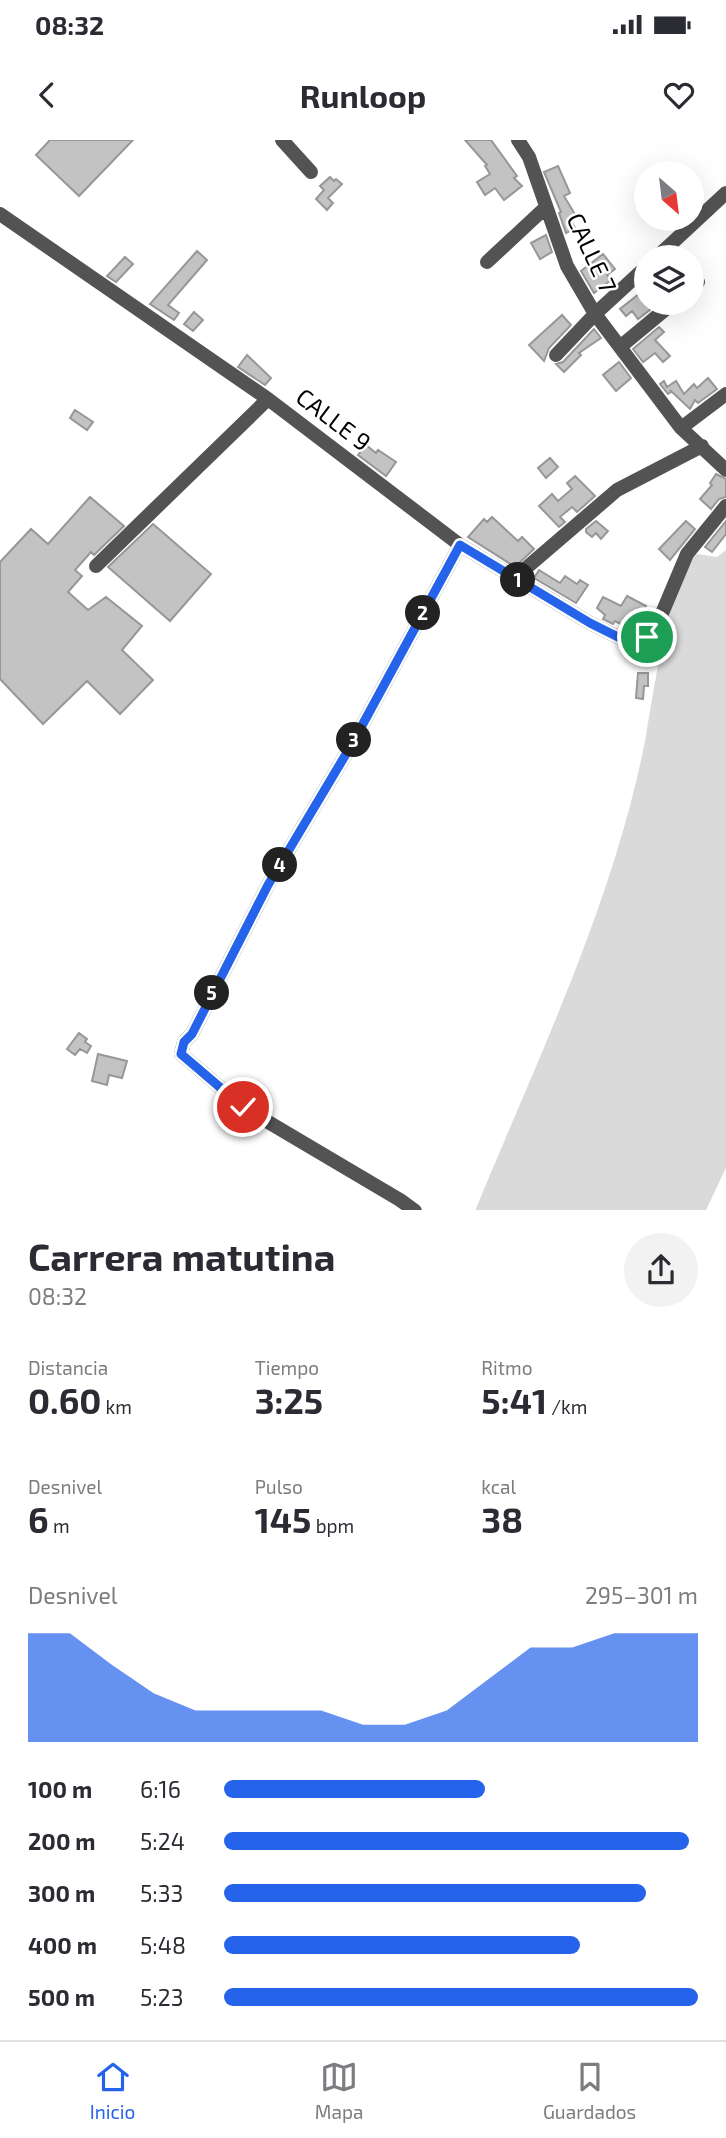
<!DOCTYPE html>
<html lang="es">
<head>
<meta charset="utf-8">
<style>
  body { margin:0; font-family:"Exo 2",sans-serif; background:#f2f2f3; color:#2b2b33; height:100vh; display:flex; flex-direction:column; font-size:26px; white-space:nowrap }
  * { box-sizing:border-box; margin:0 }
  p { font-size:23px; color:#7c7c81 }
  .icon { flex:none; width:38px; height:38px; fill:none; stroke:currentColor; stroke-width:2; stroke-linecap:round; stroke-linejoin:round }
  .map { position:relative; height:1070px; overflow:hidden }
  .panel { display:flex; flex-direction:column; background:#fff; flex:1 }
  .panel>* { flex:none }
  .needle { width:46px; rotate:152deg }
  .buttons { position:absolute; left:634px; top:21px; display:grid; gap:14px }
  .buttons a { display:grid; place-items:center; width:70px; height:70px; border-radius:50%; background:#fff; box-shadow:0 7px 28px #0002; font-size:35px }
  .pin { position:absolute; display:grid; place-items:center; width:60px; height:60px; color:#fff; margin:-30px; border:4px solid #fff; border-radius:50%; box-shadow:0 2px 7px #0007 }
  .km { position:absolute; width:35px; height:35px; margin:-18px; border-radius:50%; background:#222; color:#fff; font-size:19px; line-height:35px; text-align:center }
  .round { display:grid; place-items:center; flex:none; width:74px; height:74px; border-radius:37px; background:#f2f2f3 }
  .head { display:flex; align-items:center; justify-content:space-between; height:119px; padding:0 28px }
  h1 { font-size:38px; font-weight:700; line-height:52px }
  .stats { display:grid; grid-template-columns:repeat(3,1fr); gap:10px; height:119px; padding:7px 28px }
  .stats div { display:grid; align-content:center }
  .stats b { font-size:35px; font-weight:700 }
  .stats small { font-size:19px; font-weight:400 }
  .stats p { font-size:19px }
  .chart { height:196px; padding:14px 28px }
  .chart p { display:flex; justify-content:space-between }
  .chart svg { width:100%; height:126px; margin-top:7px; fill:#2563eb; opacity:.7 }
  ul { padding:0 28px; list-style:none; font-size:23px }
  li { display:grid; grid-template-columns:112px 84px 1fr; align-items:center; height:52px }
  li i { height:18px; border-radius:9px; background:#2563eb }
  .status { display:flex; justify-content:space-between; align-items:center; height:49px; padding:0 35px; background:#fff; direction:ltr }
  .status svg { height:19px; fill:currentColor }
  header { display:flex; justify-content:space-between; align-items:center; height:91px; padding:0 28px; background:#fff; font-size:32px; font-weight:700 }
  .tab-bar { display:flex; justify-content:space-around; align-items:center; height:98px; border-top:2px solid #e1e1e2; background:#fff; font-size:19px; color:#7c7c81 }
  .tab-bar a { display:grid; justify-items:center; gap:4px }
  .tab-bar .on { color:#2563eb }
  .map>svg:first-child { display:block }
  .green { fill:#dadada }
  .building { fill:#c3c3c3; stroke:#979797; stroke-width:2 }
  .lines { fill:none; stroke-linecap:round; stroke-linejoin:round }
  .minor { stroke:#535353; stroke-width:14 }
  .route-casing { stroke:#fff; stroke-width:14 }
  .route { stroke:#2563eb; stroke-width:9 }
  .labels { text-anchor:middle; stroke-width:5; stroke-linejoin:round; paint-order:stroke }
  .street-label { font-size:24px; fill:#000; stroke:#fff }
</style>
</head>
<body>
<div class="status"><b>08:32</b><svg viewBox="0 0 49 12"><path d="M0 12V9h3v3zM5 12V6h3v6zM10 12V3h3v9zM15 12V0h3v12zM26 1h20v11H26zM47 4h2v5h-2z"/></svg></div>
<header><svg class="icon" aria-label="back" viewBox="0 0 24 24"><path d="M15 5l-7 7 7 7"/></svg>Runloop<svg class="icon" aria-label="heart" viewBox="0 0 24 24"><path d="M12 20l-8-8c-3-5 5-10 8-4 3-6 11-1 8 4z"/></svg></header>
<div class="map">
<svg width="726" height="1071" viewBox="0 0 726 1071">
  <rect width="100%" height="100%" fill="#fff"/>
  <path class="green" d="M726 410V1028L706 1070 475 1071C539 915 614 762 646 596 653 557 669 437 697 414L717 417Z"/>
  <path class="building" d="M50 0H133L79 56 36 15Z
    M465 0H491L517 36 514 38 522 46 504 60 495 48 485 55 477 42 490 34 485 26 487 25Z
    M558 26 570 53 564 56 576 76 570 79 575 88 566 93 559 73 561 72 544 32Z
    M330 37 334 41 336 39 342 44 328 58 333 63 327 70 316 59 324 50 320 46Z
    M546 95 552 112 540 119 531 103Z
    M197 111 207 120 168 165 179 173 174 180 150 164Z
    M603 114 615 129 607 135 611 140 594 153 581 131Z
    M125 117 133 124 116 142 107 136Z
    M639 154 651 169 638 179 632 171 626 176 620 169Z
    M194 172 203 180 193 191 184 184Z
    M562 175 571 185 549 208 544 221 529 205Z
    M659 187 664 192 655 200 670 216 663 222 655 213 643 222 633 209Z
    M594 189 601 198 579 213 581 215 564 232 556 224 563 222Z
    M247 215 271 238 265 245 238 227Z
    M619 222 631 238 616 251 603 235Z
    M708 238 717 249 698 263 695 260 690 269 670 250 671 252 668 254 660 244 664 241 667 247 676 241 684 254 694 244 697 248Z
    M75 270 93 282 87 290 70 278Z
    M366 305 376 313 378 310 396 322 386 336 358 315Z
    M550 318 558 327 546 338 538 328Z
    M716 334 726 339V357L719 359 711 369 700 359 712 345 710 343Z
    M575 336 595 356 577 372 572 367 560 377 565 382 559 387 539 366 552 354 558 361 572 349 567 343Z
    M90 357 124 386 94 415 91 412 75 430 82 436 68 452 88 470 106 457 142 486 122 510 153 540 120 574 87 541 43 584 0 539V422L31 389 48 404Z
    M492 377 518 401 522 397 534 409 515 427 468 397 484 379 487 382Z
    M596 381 608 391 601 399 596 393 592 397 586 392V389Z
    M686 381 695 389 670 420 659 409Z
    M726 381V394L712 412 705 407Z
    M153 384 211 434 170 481 108 427Z
    M539 430 560 443 565 436 577 444 580 440 588 445 576 463 534 438Z
    M627 456 646 466 632 490 615 481 613 484 603 479 605 475 597 468 603 457 621 466Z
    M638 533H648V546H644L643 559 636 558Z
    M79 893 87 899 85 902 91 906 87 913 80 909 75 915 67 909Z
    M98 914 127 921 122 938 109 935 107 945 92 941Z"/>
  <g class="lines">
    <path class="minor" d="M282 0 311 32
      M518 0 529 17 567 126 595 174 681 288 726 330
      M0 74 268 259 460 405 590 483 620 498 634 500 647 497 655 490 687 414 726 366
      M657 117 726 53
      M487 122 545 68
      M691 147 698 142
      M620 207 673 163
      M556 215 595 174 646 127
      M681 288 726 254
      M96 426 268 259
      M519 441 525 429 617 350 702 306
      M415 1071 400 1060 243 967 181 914 184 902 192 894 268 745 352 604 460 405"/>
  </g>
  <g class="lines">
    <g class="route-casing">
      <path id="route" d="M243 967 181 914 184 902 192 894 268 745 352 604 460 405 590 483 620 498 634 500 647 497"/>
    </g>
    <use href="#route" class="route"/>
  </g>
  <g class="labels">
    <g class="street-label">
      <text transform="translate(591 113) rotate(65)" y="8">CALLE 7</text>
      <text transform="translate(333 280) rotate(37)" y="8">CALLE 9</text>
    </g>
  </g>
</svg>
<div class="buttons">
<a><svg class="needle" viewBox="-14 -14 28 28"><path d="M0-13l5 13h-10z" fill="#e53935"/><path d="M0 13l5-13h-10z" fill="#7c7c81"/></svg></a>
<a><svg class="icon" aria-label="layers" viewBox="0 0 24 24"><path d="M12 4l9 5-9 5-9-5zM3 14l9 5 9-5"/></svg></a>
</div>
<div class="pin" style="left:647px;top:497px;background:#1e9e55"><svg class="icon" aria-label="arrive" viewBox="0 0 24 24"><path d="M6 21V4h12l-3 4 3 4H6"/></svg></div>
<div class="pin" style="left:243px;top:967px;background:#d93025"><svg class="icon" aria-label="check" viewBox="0 0 24 24"><path d="M5 12l5 5 9-10"/></svg></div>
<b class="km" style="left:518px;top:440px">1</b>
<b class="km" style="left:423px;top:473px">2</b>
<b class="km" style="left:354px;top:600px">3</b>
<b class="km" style="left:280px;top:725px">4</b>
<b class="km" style="left:212px;top:853px">5</b>
</div>
<section class="panel">
<div class="head"><div><h1>Carrera matutina</h1><p>08:32</p></div><a class="round"><svg class="icon" aria-label="share" viewBox="0 0 24 24"><path d="M12 15V3M7 8l5-5 5 5M5 13v7h14v-7"/></svg></a></div>
<div class="stats">
<div><p>Distancia</p><b>0.60<small> km</small></b></div>
<div><p>Tiempo</p><b>3:25</b></div>
<div><p>Ritmo</p><b>5:41<small> /km</small></b></div>
</div>
<div class="stats">
<div><p>Desnivel</p><b>6<small> m</small></b></div>
<div><p>Pulso</p><b>145<small> bpm</small></b></div>
<div><p>kcal</p><b>38</b></div>
</div>
<div class="chart"><p><span>Desnivel</span>295–301 m</p>
<svg viewBox="0 0 160 44" preserveAspectRatio="none"><path d="M0 44V6L10 6L20 17L30 27L40 33L50 33L60 33L70 33L80 38L90 38L100 33L110 22L120 11L130 11L140 6L150 6L160 6V44z"/></svg>
</div>
<ul>
<li><b>100 m</b>6:16<i style="width:55%"></i></li>
<li><b>200 m</b>5:24<i style="width:98%"></i></li>
<li><b>300 m</b>5:33<i style="width:89%"></i></li>
<li><b>400 m</b>5:48<i style="width:75%"></i></li>
<li><b>500 m</b>5:23<i style="width:100%"></i></li>
</ul>
</section>
<nav class="tab-bar">
<a class="on"><svg class="icon" aria-label="home" viewBox="0 0 24 24"><path d="M3 11l9-7 9 7M6 9v11h12V9"/></svg>Inicio</a>
<a><svg class="icon" aria-label="map" viewBox="0 0 24 24"><path d="M3 6l6-2 6 2 6-2v14l-6 2-6-2-6 2zM9 4v14M15 6v14"/></svg>Mapa</a>
<a><svg class="icon" aria-label="saved" viewBox="0 0 24 24"><path d="M7 4h10v16l-5-4-5 4z"/></svg>Guardados</a>
</nav>
</body>
</html>
